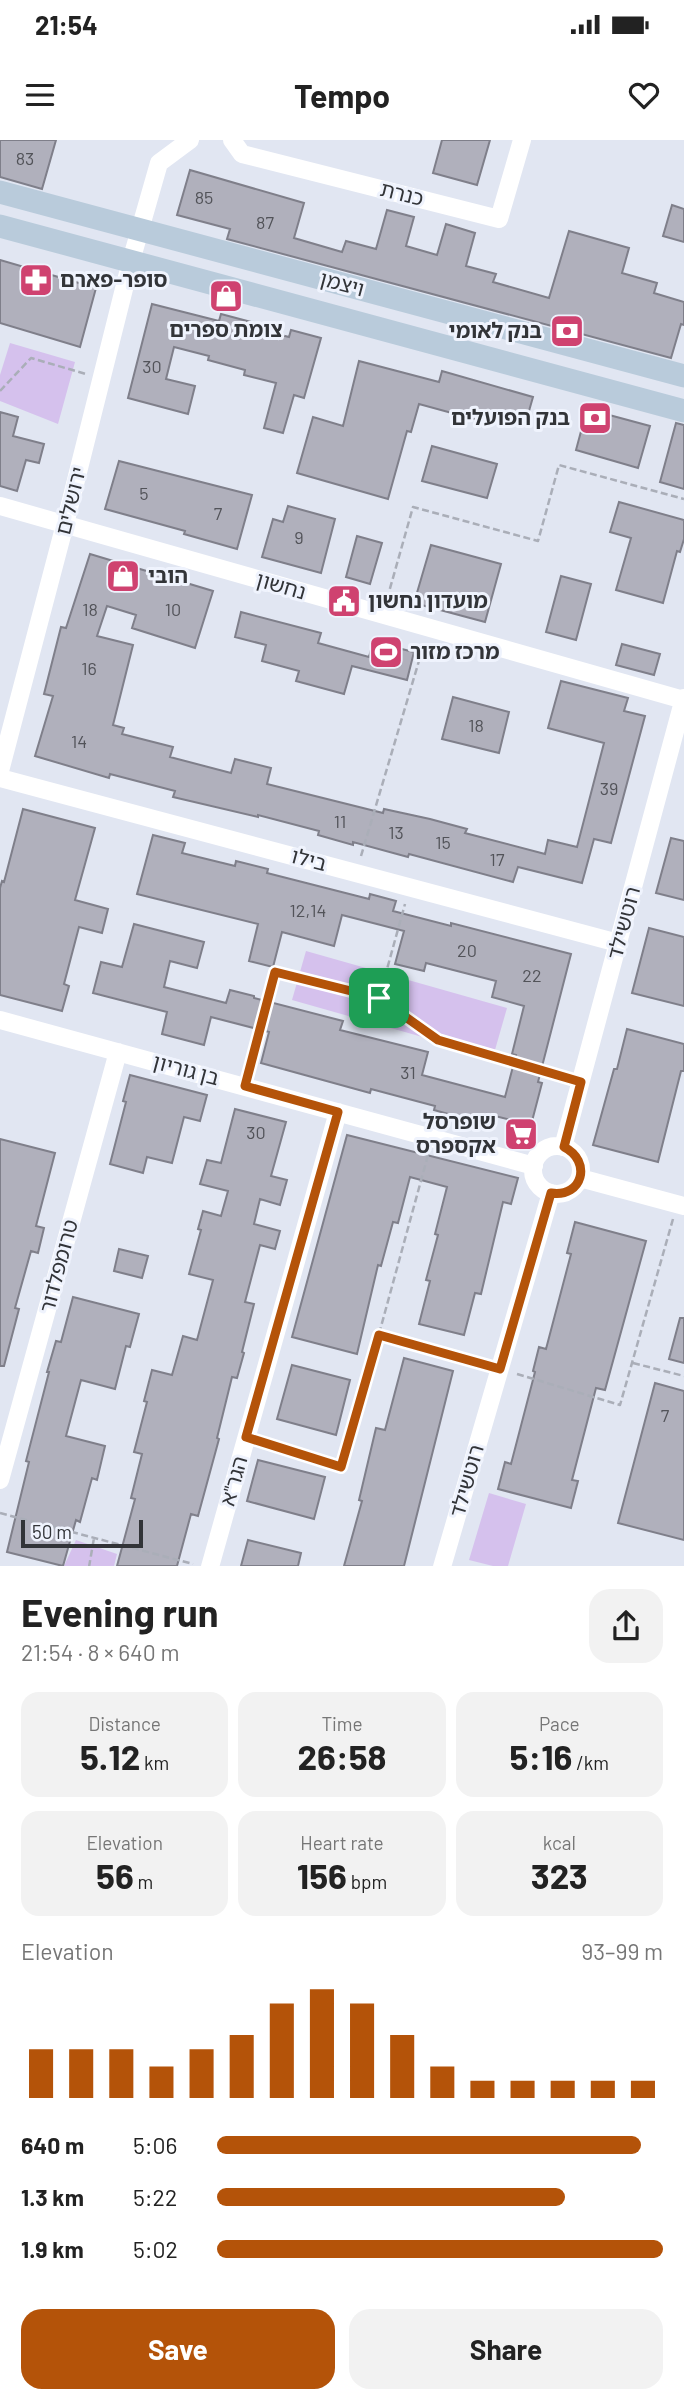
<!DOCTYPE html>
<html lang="en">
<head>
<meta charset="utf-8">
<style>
  body { margin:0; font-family:Barlow,"Noto Sans Hebrew",sans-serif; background:#f2f2f2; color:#222; height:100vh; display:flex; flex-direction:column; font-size:26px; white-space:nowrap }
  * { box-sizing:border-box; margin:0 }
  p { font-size:23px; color:#767676 }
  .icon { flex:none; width:38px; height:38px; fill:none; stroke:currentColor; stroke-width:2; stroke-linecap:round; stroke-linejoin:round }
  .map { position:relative; height:1426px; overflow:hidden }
  .details { display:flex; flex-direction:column; background:#fff; flex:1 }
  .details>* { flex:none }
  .scale { position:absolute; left:21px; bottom:18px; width:122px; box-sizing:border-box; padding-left:7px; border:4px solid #323438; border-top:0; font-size:19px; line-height:24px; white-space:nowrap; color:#323438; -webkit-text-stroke:5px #eff3fd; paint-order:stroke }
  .pin { position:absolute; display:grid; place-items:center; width:60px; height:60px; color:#fff; margin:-30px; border-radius:14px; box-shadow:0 4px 10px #0006 }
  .round { display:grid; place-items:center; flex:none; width:74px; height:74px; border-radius:21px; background:#f2f2f2 }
  .head { display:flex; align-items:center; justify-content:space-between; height:119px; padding:0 21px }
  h1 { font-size:38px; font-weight:700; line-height:52px }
  .metrics { display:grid; grid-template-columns:repeat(3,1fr); gap:10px; height:119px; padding:7px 21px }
  .metrics div { display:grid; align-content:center; border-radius:18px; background:#f2f2f2; text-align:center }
  .metrics b { font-size:35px; font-weight:700 }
  .metrics small { font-size:19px; font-weight:400 }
  .metrics p { font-size:19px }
  .chart { height:196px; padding:14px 21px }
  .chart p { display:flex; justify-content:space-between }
  .chart svg { width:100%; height:126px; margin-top:7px; stroke:#b45309; stroke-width:6 }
  .action { display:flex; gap:14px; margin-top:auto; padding:14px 21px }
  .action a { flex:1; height:80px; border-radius:21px; background:#b45309; color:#fff; font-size:28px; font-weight:700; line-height:80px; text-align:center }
  .action a+a { background:#f2f2f2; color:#222 }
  ul { padding:0 21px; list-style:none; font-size:23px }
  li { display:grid; grid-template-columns:112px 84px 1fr; align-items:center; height:52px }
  li i { height:18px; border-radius:9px; background:#b45309 }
  .status { display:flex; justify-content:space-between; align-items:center; height:49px; padding:0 35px; background:#fff; direction:ltr }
  .status svg { height:19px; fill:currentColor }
  header { display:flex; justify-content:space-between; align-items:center; height:91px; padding:0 21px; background:#fff; font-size:32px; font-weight:700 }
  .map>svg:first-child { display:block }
  .green { fill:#d5c1ed }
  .building { fill:#b0b0bc; stroke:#7f7f8a; stroke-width:2 }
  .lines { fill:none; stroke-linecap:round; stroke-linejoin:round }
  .path { stroke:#aaaeb8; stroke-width:2.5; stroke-dasharray:7 3.5; stroke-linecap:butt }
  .minor { stroke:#fff; stroke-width:18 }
  .major { stroke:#b9cbdb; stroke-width:23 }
  .route-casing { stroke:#fff; stroke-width:14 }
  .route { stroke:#b45309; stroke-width:9 }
  .labels { text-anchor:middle; stroke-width:6; stroke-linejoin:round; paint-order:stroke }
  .number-label { font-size:18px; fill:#525359 }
  .street-label { font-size:21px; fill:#323438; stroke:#eff3fd }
  .poi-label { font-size:21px; font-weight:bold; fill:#323438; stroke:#eff3fd; text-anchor:start }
</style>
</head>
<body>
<div class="status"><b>21:54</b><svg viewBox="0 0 49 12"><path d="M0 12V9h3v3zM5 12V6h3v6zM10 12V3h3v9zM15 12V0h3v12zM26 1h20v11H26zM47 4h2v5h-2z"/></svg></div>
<header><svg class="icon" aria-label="menu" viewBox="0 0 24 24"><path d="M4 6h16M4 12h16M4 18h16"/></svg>Tempo<svg class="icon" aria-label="heart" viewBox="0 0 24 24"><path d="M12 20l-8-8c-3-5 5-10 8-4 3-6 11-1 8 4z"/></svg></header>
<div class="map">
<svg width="684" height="1427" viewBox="0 0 684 1427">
  <rect width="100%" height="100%" fill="#e1e6f2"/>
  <path class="green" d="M10 203 75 222 58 284 0 261V235Z
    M306 811 507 868 493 917 292 860Z
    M489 1353 526 1364 508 1426H493L469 1420Z
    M76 1400 117 1414 114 1426H64Z"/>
  <path class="building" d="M0 0H56L42 49 0 37Z
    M442 0H490L477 45 433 33Z
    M190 30 304 63 294 98 342 112 346 101 376 109 387 70 414 77 406 106 437 115 446 84 475 93 466 126 496 134 493 142 549 158 569 91 629 108 622 133 657 143 654 153 684 162V185L681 184 671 218 227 99 230 89 177 75Z
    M672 65 684 69V102L663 96Z
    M0 120 96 148 80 207 0 183Z
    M152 164 219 181 221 174 251 182 249 187 289 197 291 190 321 198 304 258 294 255 283 293 264 288 276 243 244 235 245 230 208 220 209 216 174 207 166 239 195 246 188 274 128 258Z
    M359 221 439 242 442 231 533 257 525 285 494 276 492 284 419 264 411 292 407 291 388 359 297 333 313 277 343 286Z
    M587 269 650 286 638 328 576 310Z
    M0 272 18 277 13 296 44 304 39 323 26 320 17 351 0 346Z
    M676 283 684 285V349L660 342Z
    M432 306 497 324 487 358 422 341Z
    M119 321 252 355 237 409 184 394 185 391 105 369Z
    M619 362 684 380V399L680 412 677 411 663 463 616 450 631 398 610 392Z
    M288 366 335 379 321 433 262 417 273 379 283 382Z
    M357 396 382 403 370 444 346 437Z
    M431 405 501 424 485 482 414 463Z
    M90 414 213 451 195 508 132 488 136 475 107 466 97 496 133 505 113 585 124 588 122 594 173 607 170 617 231 633 235 619 271 628 267 644 383 673 384 669 430 679 467 689 465 693 545 714 548 700 577 707 604 603 548 588 561 541 628 558 624 571 645 576 611 703 594 699 582 743 518 727 513 742 409 714 408 717 353 702V705L318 695 319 691 258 675V677L173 657 175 651 110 634 109 638 35 616 53 556 44 554 61 487 66 488Z
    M561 436 591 444 576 500 546 492Z
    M241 472 321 493 318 503 369 517 373 502 414 512 407 540 352 526 344 554 296 541 299 531 262 521 266 505 235 497Z
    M622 504 660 514 654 535 616 525Z
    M453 557 509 572 499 613 442 599Z
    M23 669 95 688 75 760 108 769 102 793 79 787 64 844 69 846 62 871 0 855V748L2 741 4 742Z
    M153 695 185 703 182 713 235 726 236 721 268 729 267 733 369 759 370 754 396 761 393 771 451 786V783L571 814 538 942 542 943 531 985 487 974 484 984 434 970 435 966 371 949 370 953 261 923 269 892 211 877 204 905 162 894 167 872 93 853 101 822 122 827 134 784 204 802 197 828 170 821 164 847 226 863 230 850 254 856V858L343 881 340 890 428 912 422 935 505 957 516 915 512 914 524 866 492 857 496 841 426 823 424 831 395 824 404 791 342 775 334 806 282 792 273 827 249 821 258 784 137 754Z
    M671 698 684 701V760L656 753Z
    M649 788 684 797V866L632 853Z
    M627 889 684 904V931H681L658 1022 593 1005 614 929H617Z
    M130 935 207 955 200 981 184 977 172 1023 147 1017 143 1033 110 1024 126 962 123 961Z
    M235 969 286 982 271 1036 287 1040 280 1065 260 1059 254 1084 280 1091 275 1109 260 1105 245 1162 254 1164 242 1212 244 1213 237 1238 232 1237 217 1298 219 1299 198 1376 191 1374 177 1426H117L135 1359 131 1358 142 1314 134 1312 147 1262 144 1261 152 1230 172 1235 183 1196 197 1200 213 1140 189 1134 201 1090 198 1089 203 1071 221 1076 228 1051 200 1044 207 1020 221 1023Z
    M347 995 518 1038 511 1064 503 1062 481 1154 475 1153 464 1195 419 1184 430 1141 426 1140 438 1095 435 1094 447 1047 410 1037 398 1083 393 1082 381 1126 378 1125 357 1214 292 1197Z
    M0 999 55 1013 36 1086 44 1088 38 1113 31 1111 15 1168 19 1169 4 1226H0Z
    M575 1082 646 1101 605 1250 596 1248 572 1340 578 1341 571 1368 498 1349 505 1322 511 1324 535 1232 533 1231 539 1207 546 1209 571 1114 567 1113Z
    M119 1109 148 1116 142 1138 114 1131Z
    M73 1157 139 1174 130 1207 126 1206 115 1249 81 1240 66 1296 105 1306 97 1340 92 1338 80 1382 76 1380 63 1426 7 1412 29 1322 26 1321 49 1232H47L56 1201 61 1202Z
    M680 1178H684V1223L669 1219Z
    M404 1218 453 1231 404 1426H344L362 1361 359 1360 376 1288 385 1290Z
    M292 1225 350 1240 336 1295 277 1279Z
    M655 1243 684 1251V1400L618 1383Z
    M258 1320 325 1337 314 1379 247 1361Z
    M248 1400 301 1413 298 1426H241Z"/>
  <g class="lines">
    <path class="path" d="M0 251 31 218 86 234
      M387 459 413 367 538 401 559 325 684 359
      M361 716 424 504
      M380 859 438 900 565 937
      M249 931 275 832 379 858 405 764
      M379 1194 428 1015
      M633 1223 684 1236
      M517 1234 620 1265 673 1079
      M263 1302 341 1327 379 1195 484 1225
      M0 1373 193 1424
      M89 1427 94 1398"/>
    <path class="minor" d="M232 0 242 14 499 79 522 0
      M0 366 684 560
      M0 631 65 384 131 121 159 23 190 0
      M0 638 618 803
      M0 880 534 1026
      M533 1030a24 24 0 1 1 48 0a24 24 0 1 1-48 0Z
      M563 1007 684 558
      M580 1038 684 1066
      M0 1340 118 912
      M210 1427 338 972
      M442 1427 551 1053"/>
    <path class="major" d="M0 52 684 236
      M0 86 684 271"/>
  </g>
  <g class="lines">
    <g class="route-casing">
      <path id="route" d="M275 832 379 858 438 900 581 942 564 1007C592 1021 583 1058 551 1053L500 1229 379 1195 341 1327 246 1297 338 972 245 946Z"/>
    </g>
    <use href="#route" class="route"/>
  </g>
  <defs>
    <g id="pharmacy-square" transform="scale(1.75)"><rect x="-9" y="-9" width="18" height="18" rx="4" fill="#cf4270" stroke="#eff3fd"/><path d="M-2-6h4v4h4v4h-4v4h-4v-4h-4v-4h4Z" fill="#fff"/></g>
    <g id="shop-square" transform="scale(1.75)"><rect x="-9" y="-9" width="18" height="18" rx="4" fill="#cf4270" stroke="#eff3fd"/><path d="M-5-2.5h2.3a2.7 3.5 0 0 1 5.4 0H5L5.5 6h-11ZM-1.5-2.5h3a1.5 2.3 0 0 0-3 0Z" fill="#fff"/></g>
    <g id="bank-square" transform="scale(1.75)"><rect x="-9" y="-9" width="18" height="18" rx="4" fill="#cf4270" stroke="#eff3fd"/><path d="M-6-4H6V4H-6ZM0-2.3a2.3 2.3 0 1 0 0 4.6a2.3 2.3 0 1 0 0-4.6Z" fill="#fff"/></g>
    <g id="civic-square" transform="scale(1.75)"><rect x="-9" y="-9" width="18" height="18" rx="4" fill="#cf4270" stroke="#eff3fd"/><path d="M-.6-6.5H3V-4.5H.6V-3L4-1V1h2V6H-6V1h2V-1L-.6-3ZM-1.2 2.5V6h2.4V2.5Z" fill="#fff"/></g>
    <g id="stadium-square" transform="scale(1.75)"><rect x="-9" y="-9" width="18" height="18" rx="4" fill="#cf4270" stroke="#eff3fd"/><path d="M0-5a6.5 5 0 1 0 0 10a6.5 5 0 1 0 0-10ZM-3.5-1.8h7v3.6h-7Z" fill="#fff"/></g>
    <g id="supermarket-square" transform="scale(1.75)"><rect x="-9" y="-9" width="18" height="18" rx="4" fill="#cf4270" stroke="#eff3fd"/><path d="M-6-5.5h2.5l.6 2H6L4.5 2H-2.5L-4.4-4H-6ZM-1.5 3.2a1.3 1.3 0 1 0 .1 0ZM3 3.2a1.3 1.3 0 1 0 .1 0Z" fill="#fff"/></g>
  </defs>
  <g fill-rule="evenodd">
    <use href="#pharmacy-square" x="36" y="140"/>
    <use href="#shop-square" x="226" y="156"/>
    <use href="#bank-square" x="567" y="191"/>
    <use href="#bank-square" x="595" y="278"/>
    <use href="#shop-square" x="123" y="436"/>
    <use href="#civic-square" x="344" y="461"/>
    <use href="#stadium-square" x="386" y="512"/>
    <use href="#supermarket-square" x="521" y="994"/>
  </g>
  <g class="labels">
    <g class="number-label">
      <text x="25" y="25">83</text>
      <text x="204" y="64">85</text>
      <text x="265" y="89">87</text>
      <text x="152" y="233">30</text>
      <text x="144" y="360">5</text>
      <text x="218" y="380">7</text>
      <text x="299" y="404">9</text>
      <text x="90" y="476">18</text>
      <text x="173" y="476">10</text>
      <text x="89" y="535">16</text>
      <text x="476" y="592">18</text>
      <text x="79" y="608">14</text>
      <text x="609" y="655">39</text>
      <text x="340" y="688">11</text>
      <text x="396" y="699">13</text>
      <text x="443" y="709">15</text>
      <text x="497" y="726">17</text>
      <text x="308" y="777">12,14</text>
      <text x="467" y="817">20</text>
      <text x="532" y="842">22</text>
      <text x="408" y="939">31</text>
      <text x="256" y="999">30</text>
      <text x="665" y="1282">7</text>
    </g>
    <g class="street-label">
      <text transform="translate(402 54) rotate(14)" y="7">כנרת</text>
      <text transform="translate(342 144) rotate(15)" y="7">ויצמן</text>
      <text transform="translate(71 361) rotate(-76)" y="7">ירושלים</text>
      <text transform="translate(281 446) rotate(16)" y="7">נחשון</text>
      <text transform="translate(309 720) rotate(15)" y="7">בילו</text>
      <text transform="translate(624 783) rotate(-75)" y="7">רוטשילד</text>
      <text transform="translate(186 930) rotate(15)" y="7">בן גוריון</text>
      <text transform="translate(59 1126) rotate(-75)" y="7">טרומפלדור</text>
      <text transform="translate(234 1341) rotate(-74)" y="7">הגר"א</text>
      <text transform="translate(467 1341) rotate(-74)" y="7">רוטשילד</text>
    </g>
    <g class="poi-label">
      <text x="60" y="147">סופר-פארם</text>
      <text x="226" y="197" text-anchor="middle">צומת ספרים</text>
      <text x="542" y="198" text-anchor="end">בנק לאומי</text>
      <text x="570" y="285" text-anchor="end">בנק הפועלים</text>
      <text x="148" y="443">הובי</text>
      <text x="368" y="468">מועדון נחשון</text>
      <text x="410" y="519">מרכז מזור</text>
      <text x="496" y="989" text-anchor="end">שופרסל<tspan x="496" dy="24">אקספרס</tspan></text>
    </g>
  </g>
</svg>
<div class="scale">50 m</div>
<div class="pin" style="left:379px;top:858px;background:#1e9e55"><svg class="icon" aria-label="arrive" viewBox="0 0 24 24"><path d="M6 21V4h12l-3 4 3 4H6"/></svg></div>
</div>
<section class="details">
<div class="head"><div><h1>Evening run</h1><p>21:54 · 8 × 640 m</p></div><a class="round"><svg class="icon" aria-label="share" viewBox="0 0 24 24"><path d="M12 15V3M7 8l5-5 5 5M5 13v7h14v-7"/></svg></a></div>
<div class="metrics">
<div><p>Distance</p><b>5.12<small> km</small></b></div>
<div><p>Time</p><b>26:58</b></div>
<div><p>Pace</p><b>5:16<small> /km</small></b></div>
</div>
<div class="metrics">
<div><p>Elevation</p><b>56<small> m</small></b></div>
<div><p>Heart rate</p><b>156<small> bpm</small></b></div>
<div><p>kcal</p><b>323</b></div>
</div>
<div class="chart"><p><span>Elevation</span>93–99 m</p>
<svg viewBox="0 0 160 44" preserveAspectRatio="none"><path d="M5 44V27M15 44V27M25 44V27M35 44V33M45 44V27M55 44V22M65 44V11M75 44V6M85 44V11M95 44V22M105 44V33M115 44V38M125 44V38M135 44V38M145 44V38M155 44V38"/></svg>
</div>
<ul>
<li><b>640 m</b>5:06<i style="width:95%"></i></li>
<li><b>1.3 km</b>5:22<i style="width:78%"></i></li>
<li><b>1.9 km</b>5:02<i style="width:100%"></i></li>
</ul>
<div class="action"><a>Save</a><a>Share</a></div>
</section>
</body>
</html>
